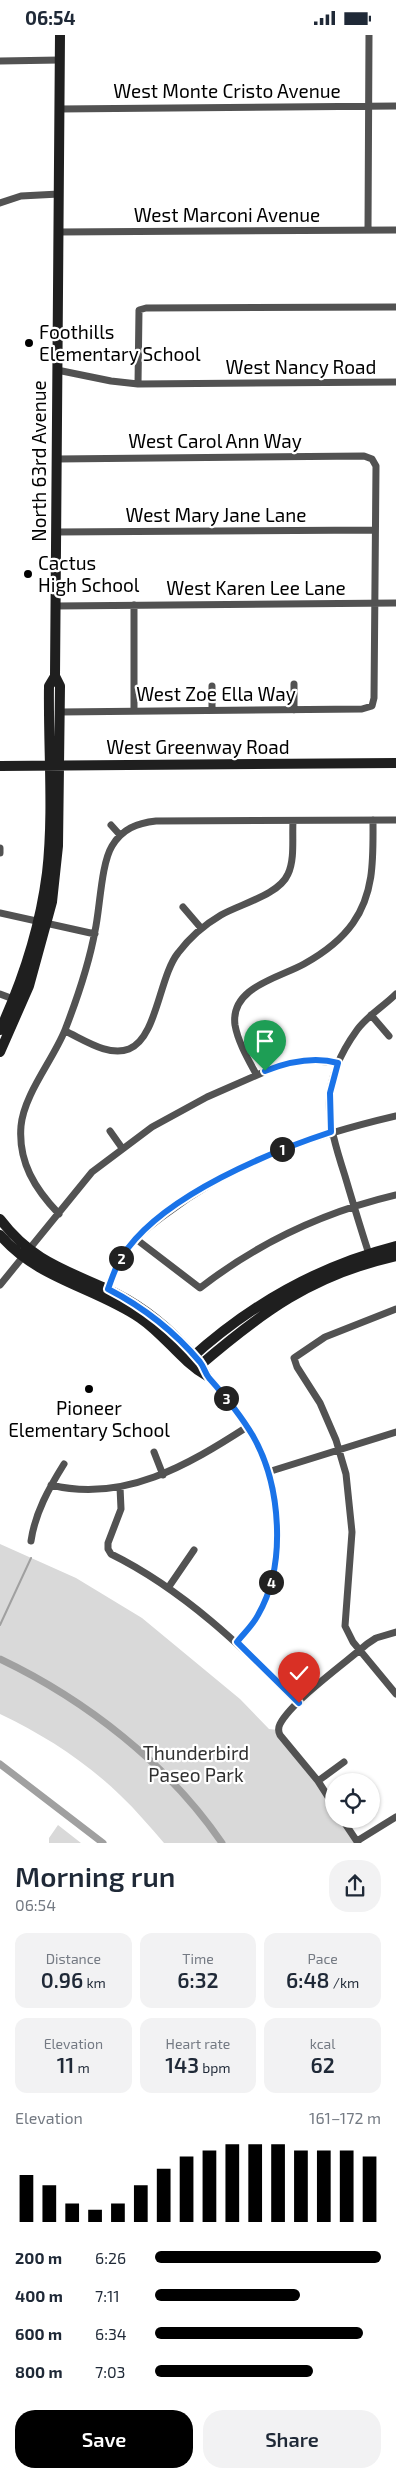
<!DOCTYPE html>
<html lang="en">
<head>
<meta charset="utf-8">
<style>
  body { margin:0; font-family:"Exo 2",sans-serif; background:#f2f2f3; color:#1f2937; height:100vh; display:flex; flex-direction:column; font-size:19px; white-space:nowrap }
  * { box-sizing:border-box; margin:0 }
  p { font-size:16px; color:#747a83 }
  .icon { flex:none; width:28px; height:28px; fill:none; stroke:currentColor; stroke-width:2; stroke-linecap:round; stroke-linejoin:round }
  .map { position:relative; height:1808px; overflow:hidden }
  .sheet { display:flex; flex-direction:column; background:#fff; flex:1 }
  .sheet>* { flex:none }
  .tools { position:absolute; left:325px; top:1738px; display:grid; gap:10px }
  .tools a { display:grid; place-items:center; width:55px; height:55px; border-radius:50%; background:#fff; box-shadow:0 1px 4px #0004; font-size:25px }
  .pin { position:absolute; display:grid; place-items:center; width:42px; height:42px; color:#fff; margin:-51px -21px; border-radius:50% 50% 50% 0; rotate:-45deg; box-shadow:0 0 5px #0007 }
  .pin .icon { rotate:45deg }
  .km { position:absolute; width:25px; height:25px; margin:-12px; border-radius:50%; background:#222; color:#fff; font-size:14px; line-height:25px; text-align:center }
  .round { display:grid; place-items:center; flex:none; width:52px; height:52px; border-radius:20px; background:#f2f2f3 }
  .headline { display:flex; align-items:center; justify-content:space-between; height:85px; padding:0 15px }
  h1 { font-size:28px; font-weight:600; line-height:38px }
  .stats { display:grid; grid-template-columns:repeat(3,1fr); gap:8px; height:85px; padding:5px 15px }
  .stats div { display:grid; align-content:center; border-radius:12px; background:#f2f2f3; text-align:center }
  .stats b { font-size:21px; font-weight:600 }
  .stats small { font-size:14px; font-weight:400 }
  .stats p { font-size:14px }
  .chart { height:140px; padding:10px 15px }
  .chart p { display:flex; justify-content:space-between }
  .chart svg { width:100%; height:90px; margin-top:5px; stroke:#000; stroke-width:6 }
  .primary-button { display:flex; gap:10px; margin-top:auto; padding:10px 15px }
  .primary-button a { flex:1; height:58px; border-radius:20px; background:#000; color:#fff; font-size:20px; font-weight:600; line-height:58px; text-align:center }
  .primary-button a+a { background:#f2f2f3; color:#1f2937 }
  ul { padding:0 15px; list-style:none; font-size:16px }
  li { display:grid; grid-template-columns:80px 60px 1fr; align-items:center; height:38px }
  li i { height:12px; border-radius:6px; background:#000 }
  .status { display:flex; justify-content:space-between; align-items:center; height:35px; padding:0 25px; background:#fff; direction:ltr }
  .status svg { height:14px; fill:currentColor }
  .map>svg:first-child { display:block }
  .green { fill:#d9d9d9 }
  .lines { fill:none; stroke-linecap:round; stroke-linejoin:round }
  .stream { stroke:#a0a0a0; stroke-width:2 }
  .canal { stroke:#a0a0a0; stroke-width:7 }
  .street { stroke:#525252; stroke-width:7 }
  .secondary { stroke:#1f1f1f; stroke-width:10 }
  .route-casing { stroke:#fff; stroke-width:10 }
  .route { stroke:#1a73e8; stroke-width:6 }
  .poi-dot { fill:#000; stroke:#fff; stroke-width:2 }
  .labels { text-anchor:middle; stroke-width:4.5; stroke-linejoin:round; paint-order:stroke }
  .street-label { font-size:19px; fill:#000; stroke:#fff }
  .poi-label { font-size:19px; fill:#000; stroke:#fff; text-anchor:start }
  .park-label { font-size:19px; fill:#303030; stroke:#fff }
</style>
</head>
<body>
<div class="status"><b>06:54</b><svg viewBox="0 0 49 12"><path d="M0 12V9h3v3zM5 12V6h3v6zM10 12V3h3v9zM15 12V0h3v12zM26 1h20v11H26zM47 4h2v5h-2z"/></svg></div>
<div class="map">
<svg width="396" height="1808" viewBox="0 0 396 1808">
  <rect width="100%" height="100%" fill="#fff"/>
  <path class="green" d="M0 1509 76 1543 142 1583 240 1664 269 1694 278 1695 334 1771V1784H342L358 1808H164C150 1792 136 1775 120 1760 85 1726 44 1700 0 1679Z
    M58 1790 81 1808H49V1803Z"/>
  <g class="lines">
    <path class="stream" d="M0 1590 31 1523"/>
    <path class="canal" d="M0 1624C86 1665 168 1729 222 1808
      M0 1729 103 1808"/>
    <path class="street" d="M0 26 60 25
      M59 74 396 71
      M0 168 21 161 59 159
      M368 195 369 0
      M58 197 396 195
      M57 335 111 346 138 349 396 347
      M138 349 139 275 146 273 396 272
      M57 424 364 421 372 424 376 431 374 663 372 671 362 674 60 677
      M56 497 375 495
      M56 571 396 568
      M294 649V675
      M212 651V675
      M134 675V570
      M111 790 120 800
      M0 813V818
      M183 872 201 893
      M0 878 95 899
      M0 959 16 965
      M371 980 389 1001
      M65 996C83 1004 108 1022 129 1014 157 1003 159 942 178 918 190 902 204 890 221 880 240 869 279 860 288 839 295 824 292 803 293 786
      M256 1039C248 1024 238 1007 235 990 230 952 279 943 304 929 322 919 341 905 353 888 375 857 373 821 373 785
      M110 1096 122 1113
      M59 1179C35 1154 18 1127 21 1091 24 1059 53 1025 65 995 77 964 89 929 95 896 100 874 101 829 112 811 122 794 137 788 156 786L396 785
      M136 1204 200 1253C258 1208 324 1177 396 1160
      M370 1222C361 1195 353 1168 345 1141 326 1082 318 1049 357 995 367 981 383 972 396 959
      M0 1250 92 1137 152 1092 207 1062 280 1030 306 1025 338 1028
      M107 1256C113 1241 118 1225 129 1212 140 1198 155 1187 169 1177 236 1126 315 1100 396 1081
      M396 1274 325 1302 294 1323 297 1332 320 1368 336 1405 346 1439 352 1497 345 1591 353 1607 396 1659
      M207 1341C224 1359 240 1379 253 1401 280 1451 288 1530 258 1580 253 1590 244 1599 237 1607
      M154 1417 163 1440
      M268 1437 396 1397
      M51 1450C124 1468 188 1430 247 1392
      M120 1452 121 1474 108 1508V1514L111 1519C184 1555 242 1612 299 1668
      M31 1506C35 1478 49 1453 64 1429
      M168 1553 194 1515
      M318 1746 344 1727
      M334 1771 318 1746 280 1700C278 1696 278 1693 280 1689 292 1666 345 1628 367 1609L376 1603 396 1597
      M342 1784 358 1808
      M357 1806 396 1782"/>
    <path class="secondary" d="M0 731 396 728
      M0 995C23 945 40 893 47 838 54 777 48 713 49 651L55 641
      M0 1017 29 951 52 867 58 811 60 651 55 641 60 0
      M0 1184C31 1225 63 1234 107 1254 136 1267 160 1285 182 1308 192 1318 201 1327 207 1341
      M0 1200C37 1244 94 1252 140 1283 165 1300 181 1326 207 1341
      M189 1325C248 1271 318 1231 396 1211
      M198 1332C262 1277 312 1240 396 1221"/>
  </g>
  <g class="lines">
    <g class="route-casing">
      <path id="route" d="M265 1036C288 1027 313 1021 338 1028L330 1058 331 1097C267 1118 169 1159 128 1213 118 1225 113 1240 108 1254 143 1272 174 1296 200 1327 204 1332 205 1338 209 1343 225 1361 240 1379 253 1401 281 1450 287 1530 258 1580 253 1590 244 1598 237 1607L299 1668"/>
    </g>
    <use href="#route" class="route"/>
  </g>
  <g class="poi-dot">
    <circle cx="29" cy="308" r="5"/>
    <circle cx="28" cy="539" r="5"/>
    <circle cx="89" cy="1354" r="5"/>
  </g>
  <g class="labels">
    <g class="street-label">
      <text x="227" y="63">West Monte Cristo Avenue</text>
      <text x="227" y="187">West Marconi Avenue</text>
      <text x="301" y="339">West Nancy Road</text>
      <text x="215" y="413">West Carol Ann Way</text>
      <text transform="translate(39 426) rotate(-90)" y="7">North 63rd Avenue</text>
      <text x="216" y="487">West Mary Jane Lane</text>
      <text x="256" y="560">West Karen Lee Lane</text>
      <text x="216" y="666">West Zoe Ella Way</text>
      <text x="198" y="719">West Greenway Road</text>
    </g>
    <g class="poi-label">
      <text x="39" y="304">Foothills<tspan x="39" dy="22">Elementary School</tspan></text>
      <text x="38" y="535">Cactus<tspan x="38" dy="22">High School</tspan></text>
      <text x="89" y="1380" text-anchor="middle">Pioneer<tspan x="89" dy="22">Elementary School</tspan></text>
    </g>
    <g class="park-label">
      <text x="196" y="1725">Thunderbird<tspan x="196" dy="22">Paseo Park</tspan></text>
    </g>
  </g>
</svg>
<div class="tools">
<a><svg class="icon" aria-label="locate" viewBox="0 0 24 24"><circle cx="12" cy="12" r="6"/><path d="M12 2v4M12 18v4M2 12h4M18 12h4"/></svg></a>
</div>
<div class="pin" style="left:265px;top:1036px;background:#1e9e55"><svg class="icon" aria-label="arrive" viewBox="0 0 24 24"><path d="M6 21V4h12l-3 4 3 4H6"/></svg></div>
<div class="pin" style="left:299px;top:1668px;background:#d93025"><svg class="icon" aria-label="check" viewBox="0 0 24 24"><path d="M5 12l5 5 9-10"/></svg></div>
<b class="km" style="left:282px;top:1114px">1</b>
<b class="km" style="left:121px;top:1223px">2</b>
<b class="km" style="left:226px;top:1363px">3</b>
<b class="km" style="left:271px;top:1547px">4</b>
</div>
<section class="sheet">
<div class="headline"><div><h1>Morning run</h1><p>06:54</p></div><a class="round"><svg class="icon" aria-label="share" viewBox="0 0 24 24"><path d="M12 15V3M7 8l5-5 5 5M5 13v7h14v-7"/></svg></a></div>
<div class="stats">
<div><p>Distance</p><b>0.96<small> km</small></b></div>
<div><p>Time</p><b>6:32</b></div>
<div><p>Pace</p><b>6:48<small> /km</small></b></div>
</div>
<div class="stats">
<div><p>Elevation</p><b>11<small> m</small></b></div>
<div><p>Heart rate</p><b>143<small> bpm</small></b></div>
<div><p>kcal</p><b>62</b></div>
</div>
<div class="chart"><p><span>Elevation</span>161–172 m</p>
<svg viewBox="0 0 160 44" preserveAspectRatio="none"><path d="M5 44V21M15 44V26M25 44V35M35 44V38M45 44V35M55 44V26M65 44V18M75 44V12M85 44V9M95 44V6M105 44V6M115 44V6M125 44V9M135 44V9M145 44V9M155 44V12"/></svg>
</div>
<ul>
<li><b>200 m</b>6:26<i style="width:100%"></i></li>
<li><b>400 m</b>7:11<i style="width:64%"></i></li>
<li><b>600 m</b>6:34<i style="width:92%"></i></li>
<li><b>800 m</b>7:03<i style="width:70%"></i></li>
</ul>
<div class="primary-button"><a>Save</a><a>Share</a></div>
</section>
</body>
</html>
